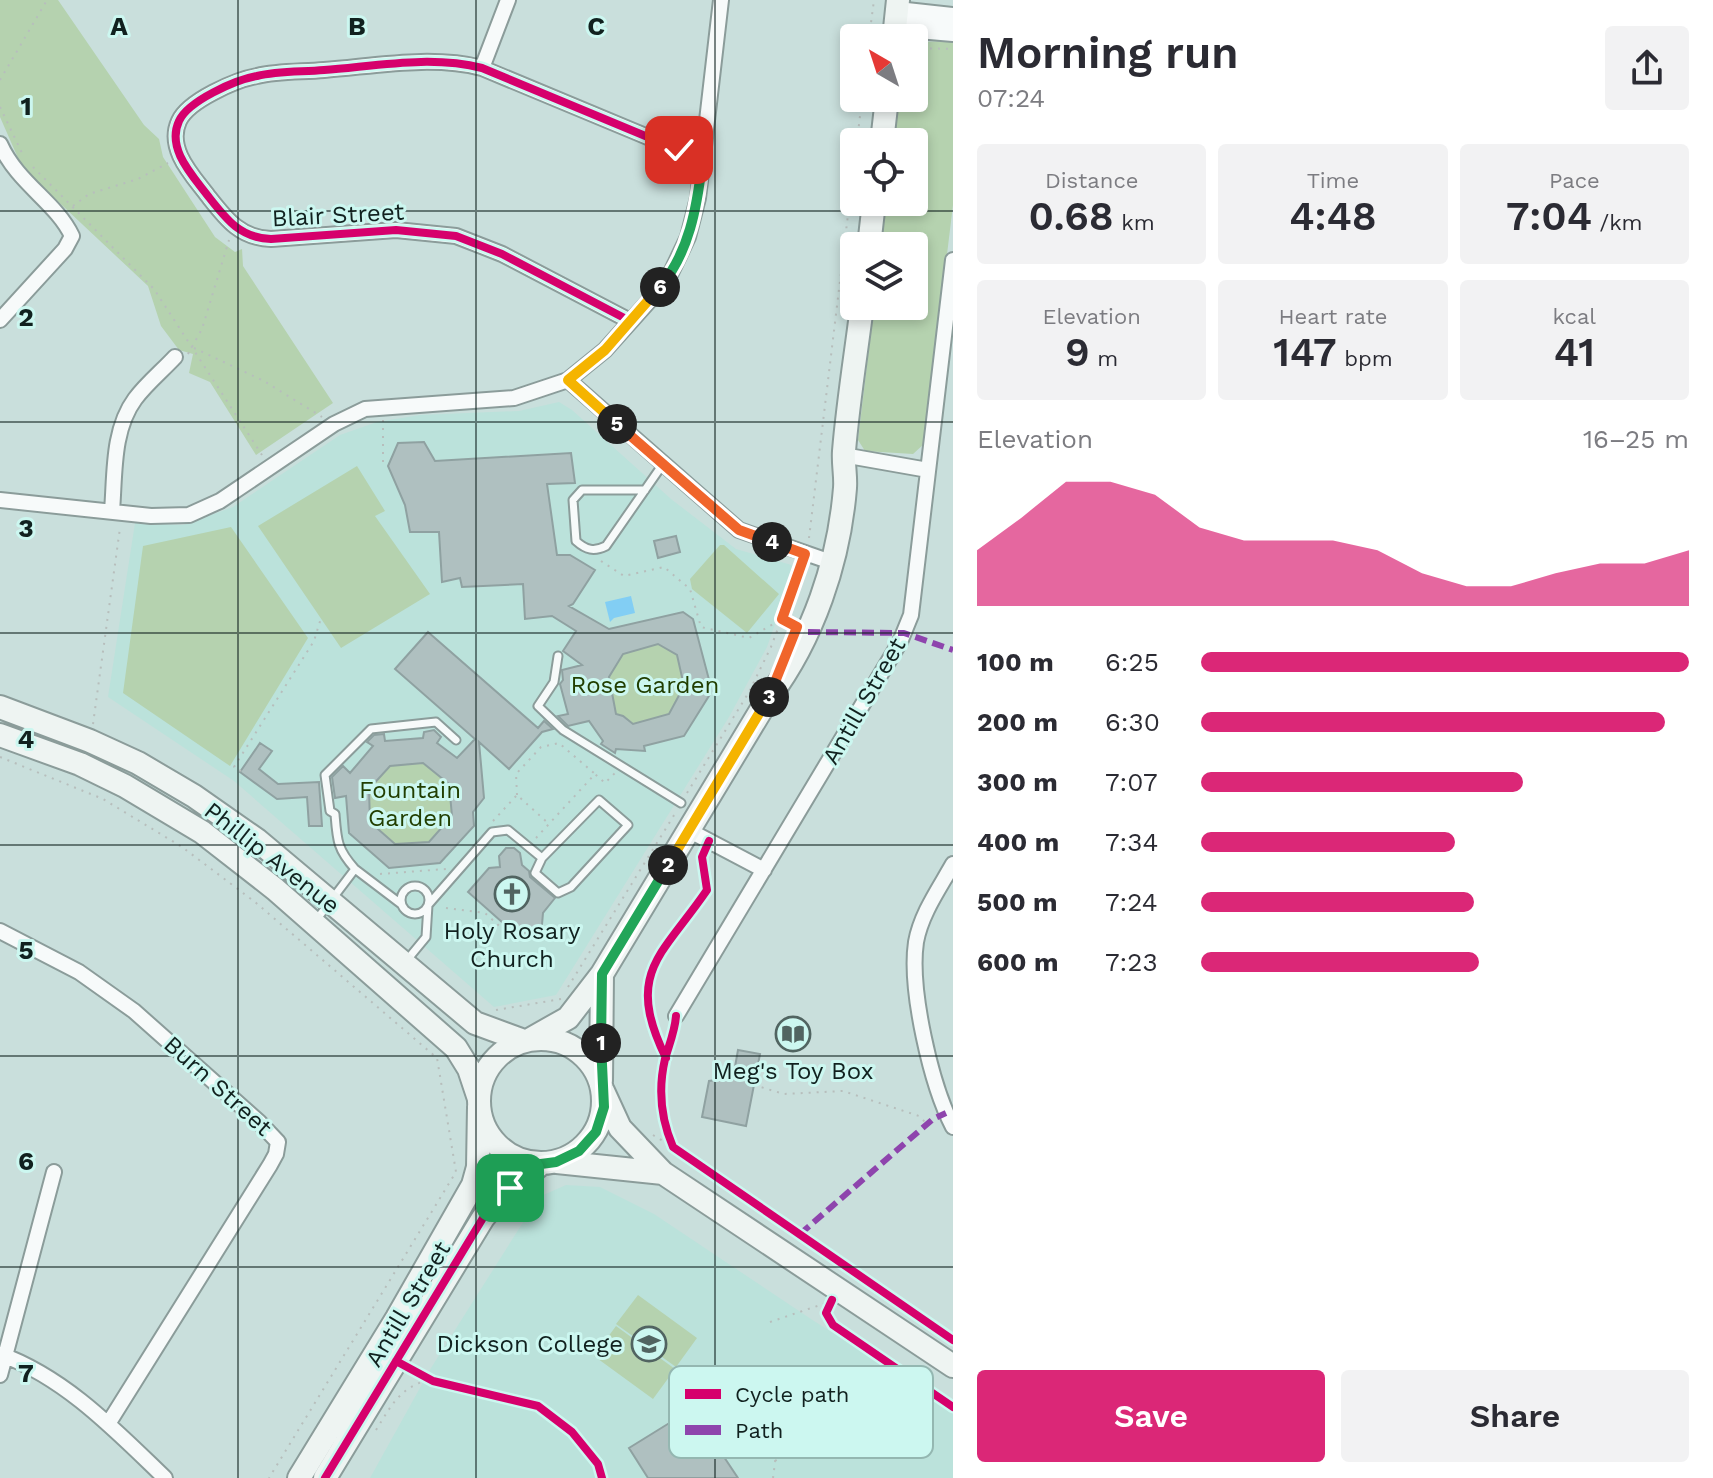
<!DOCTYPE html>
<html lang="en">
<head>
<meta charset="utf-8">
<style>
  body { margin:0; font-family:"Work Sans",sans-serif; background:#f2f2f3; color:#2b2b33; height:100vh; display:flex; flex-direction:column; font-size:30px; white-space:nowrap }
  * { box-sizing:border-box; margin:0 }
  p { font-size:26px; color:#7c7c81 }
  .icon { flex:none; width:44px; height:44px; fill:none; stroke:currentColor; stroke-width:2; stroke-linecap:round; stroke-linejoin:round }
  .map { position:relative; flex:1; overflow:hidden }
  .details { display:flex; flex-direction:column; background:#fff; width:760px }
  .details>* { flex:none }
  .needle { width:52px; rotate:321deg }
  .buttons { position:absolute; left:840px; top:24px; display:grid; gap:16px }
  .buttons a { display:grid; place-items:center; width:88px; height:88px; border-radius:8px; background:#fff; box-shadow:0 4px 12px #0003; font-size:40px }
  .pin { position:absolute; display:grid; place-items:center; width:68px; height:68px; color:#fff; margin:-34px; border-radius:16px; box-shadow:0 4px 12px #0006 }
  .km { position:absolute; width:40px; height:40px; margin:-20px; border-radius:50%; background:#222; color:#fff; font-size:22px; line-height:40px; text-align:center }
  .round { display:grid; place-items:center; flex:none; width:84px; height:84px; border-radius:8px; background:#f2f2f3 }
  .overview { display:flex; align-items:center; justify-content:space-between; height:136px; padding:0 24px }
  h1 { font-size:44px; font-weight:600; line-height:60px }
  .stats { display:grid; grid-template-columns:repeat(3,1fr); gap:12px; height:136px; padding:8px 24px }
  .stats div { display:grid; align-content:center; border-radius:8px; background:#f2f2f3; text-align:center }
  .stats b { font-size:40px; font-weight:600 }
  .stats small { font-size:22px; font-weight:400 }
  .stats p { font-size:22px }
  .chart { height:224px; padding:16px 24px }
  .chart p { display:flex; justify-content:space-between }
  .chart svg { width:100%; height:144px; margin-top:8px; fill:#db2777; opacity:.7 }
  .button { display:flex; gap:16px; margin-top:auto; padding:16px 24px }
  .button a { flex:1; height:92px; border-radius:8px; background:#db2777; color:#fff; font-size:32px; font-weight:600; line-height:92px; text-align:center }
  .button a+a { background:#f2f2f3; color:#2b2b33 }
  ul { padding:0 24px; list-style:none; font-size:26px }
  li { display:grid; grid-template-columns:128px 96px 1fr; align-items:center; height:60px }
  li i { height:20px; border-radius:10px; background:#db2777 }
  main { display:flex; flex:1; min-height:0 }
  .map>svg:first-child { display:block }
  .built { fill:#bbe2db }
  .green { fill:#b5d2af }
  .water { fill:#82cef4 }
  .building { fill:#afc0c0; stroke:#8fa1a1; stroke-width:2; fill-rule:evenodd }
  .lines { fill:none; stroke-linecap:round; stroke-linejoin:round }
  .service-casing { stroke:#8b9c9a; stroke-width:11 }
  .minor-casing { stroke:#8b9c9a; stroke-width:18 }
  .tertiary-casing { stroke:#8b9c9a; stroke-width:22 }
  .secondary-casing { stroke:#8b9c9a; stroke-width:26 }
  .path { stroke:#b7bebc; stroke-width:2; stroke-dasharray:2 6; stroke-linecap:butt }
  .service { stroke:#f7fafa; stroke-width:7 }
  .minor { stroke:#f7fafa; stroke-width:14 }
  .tertiary { stroke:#f7fafa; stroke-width:18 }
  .secondary { stroke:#eef4f2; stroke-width:22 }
  .quiet { stroke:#8e44ad; stroke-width:6; stroke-dasharray:12 6; stroke-linecap:butt }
  .cycleway-casing { stroke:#ccf7f0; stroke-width:13 }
  .cycleway { stroke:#d6006c; stroke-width:8 }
  .split-1-casing { stroke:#fff; stroke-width:16 }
  .split-2-casing { stroke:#fff; stroke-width:16 }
  .split-3-casing { stroke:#fff; stroke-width:16 }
  .split-4-casing { stroke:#fff; stroke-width:16 }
  .split-5-casing { stroke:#fff; stroke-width:16 }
  .split-6-casing { stroke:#fff; stroke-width:16 }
  .split-7-casing { stroke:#fff; stroke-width:16 }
  .split-1 { stroke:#22a559; stroke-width:10 }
  .split-2 { stroke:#22a559; stroke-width:10 }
  .split-3 { stroke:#f5b400; stroke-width:10 }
  .split-4 { stroke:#f0652b; stroke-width:10 }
  .split-5 { stroke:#f0652b; stroke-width:10 }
  .split-6 { stroke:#f5b400; stroke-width:10 }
  .split-7 { stroke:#22a559; stroke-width:10 }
  .grid { fill:none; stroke:#11211f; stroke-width:2; stroke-opacity:0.55 }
  .labels { text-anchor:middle; stroke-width:6; stroke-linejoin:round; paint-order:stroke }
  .street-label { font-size:24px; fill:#11211f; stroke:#ccf7f0 }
  .park-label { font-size:24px; fill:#213e01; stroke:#ccf7f0 }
  .poi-label { font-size:24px; fill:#11211f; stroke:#ccf7f0 }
  .key { fill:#ccf7f0; stroke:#94b7b1; stroke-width:2 }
  .key-label { font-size:22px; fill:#11211f }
  .grid-label { font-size:26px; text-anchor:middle; font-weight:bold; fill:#11211f; stroke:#ccf7f0; stroke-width:6; stroke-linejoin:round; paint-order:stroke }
</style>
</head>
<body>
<main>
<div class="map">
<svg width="953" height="1478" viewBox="0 0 953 1478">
  <rect width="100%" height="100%" fill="#c9dfdc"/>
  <path class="built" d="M559 402 572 410 671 499 736 549 795 566 767 647 729 717 556 995 494 1007 234 781 108 697 135 523 183 525 233 507 340 435 377 422 420 415 519 411Z
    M566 1185 600 1187 654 1214 814 1321 953 1408V1478H370L431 1368 539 1197Z"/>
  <path class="green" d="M0 0H58L144 125 159 139 163 157 215 237 235 252 242 249 243 266 333 403 256 455 210 382 189 373 193 354 179 350 161 326 148 286 33 178 18 158 0 117Z
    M953 41V205L924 444 913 454 865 451 858 440 874 306H914V246H881L886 202H914V142H893L899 98H914V46L917 42Z
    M357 466 385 511 375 516 430 594 341 648 258 526Z
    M231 527 308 638 230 766 123 693 143 546Z
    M720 545H724L779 594 747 633 692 589 690 579Z
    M658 644 677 655 684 686 669 714 633 724 623 716 616 714 609 677 623 654Z
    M423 763 449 784 452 816 429 842 395 844 370 822 369 789 390 766Z
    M638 1295 697 1338 676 1367 616 1324Z
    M616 1326 675 1369 653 1399 594 1356Z"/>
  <path class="water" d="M631 596 635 613 614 618 610 622 605 602Z"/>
  <path class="building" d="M424 442 435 461 571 453 575 483 547 484 557 555H570L595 570 573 604 569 606 609 629 683 612 693 619 712 691 684 736 644 746 645 751 616 749 615 753 601 744 603 741 589 721 568 726 558 716 568 714 560 684 563 680 562 670 582 665 563 651 576 631 552 616 525 619 523 584 462 587 460 578 442 582 439 532H410L405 505 388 466 398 443ZM658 644 677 655 684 686 669 714 633 724 623 716 616 714 609 677 623 654Z
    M676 536 680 552 658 558 654 541Z
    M428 632 538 728 544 721 553 729 542 732 509 769 479 742 484 798 473 812 474 826 440 863 389 868 349 833 346 796 335 798 332 777 343 766 350 773 373 746 367 742 374 735 384 734 385 741 423 738 424 732 434 730 441 737 437 743 457 758 475 739 395 669ZM423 763 449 784 452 816 429 842 395 844 370 822 369 789 390 766Z
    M260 743 272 751 259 769 278 784 319 782 322 826H309L307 797 277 799 240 772Z
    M506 848H514L520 853 522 865 529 871 530 877 555 898 543 913 541 936 519 937 468 892 489 868 500 867 499 856Z
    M738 1050 760 1054 746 1126 702 1117 709 1081 733 1078Z
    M692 1409 738 1478H648L629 1448Z"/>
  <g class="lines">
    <g class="service-casing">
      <path id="service" d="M645 490H582L573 500 576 541C586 550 594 552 606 546L663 464
        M558 656 554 682 538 706 563 730 681 803
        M355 869C337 849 337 840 335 814L330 811 325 775 371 729 436 722 456 740
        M401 900a14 14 0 1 1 28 0a14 14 0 1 1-28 0Z
        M317 919 355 869 401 904
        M407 960 426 937 428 905 492 832 508 830 542 858 535 873 558 893 571 887 628 825 599 800 542 858"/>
    </g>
    <g class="minor-casing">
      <path id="minor" d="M482 68 508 0
        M0 144C18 184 56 202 72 236L65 249 0 320
        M630 321 502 254 456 236 396 230 271 239C240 238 226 219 208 196 193 176 166 149 179 121 188 101 235 80 257 76 278 71 302 72 324 70 376 66 431 55 482 68L679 150 702 164
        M568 380 739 530 831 562
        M843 455 928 470
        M0 500 151 516 189 515 220 501 334 424 365 409 514 398 568 380 605 350 649 301 669 277 688 237 698 198 721 0
        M112 511C115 475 112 430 135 399 146 384 162 371 175 357
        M690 831 764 870
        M953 864C939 889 921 914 916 942 909 989 931 1085 953 1127
        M0 931 79 972 134 1011 259 1122 278 1142 276 1154 270 1165 108 1424
        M676 1016 900 642 911 615 953 260
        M0 1354C66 1378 116 1431 165 1478
        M0 1375 54 1172"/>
    </g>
    <g class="tertiary-casing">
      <path id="tertiary" d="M897 11 953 17
        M895 27 953 32"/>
    </g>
    <g class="secondary-casing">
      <path id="secondary" d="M894 38 898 0
        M882 142 887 98
        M869 246 874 202
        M0 707 90 741 138 763 194 796 257 840 475 1023 524 1041
        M0 735 80 764 125 786 202 832 275 889 456 1048 469 1069 479 1099
        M479 1101a62 62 0 1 1 124 0a62 62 0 1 1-124 0Z
        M529 1040 568 1018 602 974 769 697C813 638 839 562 845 488 846 476 843 464 844 451 848 403 856 354 862 306
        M601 1081 602 974
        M603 1091 620 1128 663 1173 953 1366
        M557 1162 663 1173
        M299 1478 397 1318 473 1185 478 1167 479 1107
        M325 1478 483 1218 502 1195 541 1164"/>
    </g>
    <path class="path" d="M869 38 874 0
      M914 48 953 49
      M0 80 47 0
      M0 107 22 153
      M857 142 862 98
      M33 167 154 289 262 455
      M73 206 89 194 138 179 168 163
      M194 348 264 381 322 417
      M188 354 202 329 229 240
      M383 420V467
      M809 538 854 165
      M601 561 624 576 664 567 690 589 701 627 749 638 782 619 793 624
      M93 724 120 528
      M0 757 103 799 182 847 255 902 437 1058 456 1172 269 1478
      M241 771 234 767 314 641 321 618
      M687 793 749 692 771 647 801 567
      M517 795 516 774 541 747 559 743 595 774
      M493 821 517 795 548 823
      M536 838 595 774 605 783 615 773
      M380 874 446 869
      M446 908 485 913 517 942 521 941 523 936
      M568 987 676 812
      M496 1010 561 999
      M754 1085 784 1094 843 1091 919 1116 927 1124
      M653 1135 673 1147
      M770 1322 826 1303
      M376 1430C393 1403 398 1390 429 1379
      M775 1461 815 1434 781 1411
      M773 1478 783 1401"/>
    <use href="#service" class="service"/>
    <use href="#minor" class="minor"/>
    <use href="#tertiary" class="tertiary"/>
    <use href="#secondary" class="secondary"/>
    <path class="quiet" d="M808 632 904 633 953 650
      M800 1234 933 1119 946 1113"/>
    <g class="cycleway-casing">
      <path id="cycleway" d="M630 321 502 254 456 236 396 230 271 239C240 238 226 219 208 196 193 176 166 149 179 121 188 101 235 80 257 76 278 71 302 72 324 70 376 66 431 55 482 68L679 150 702 164
        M676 1016C675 1031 669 1045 665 1059 658 1089 661 1119 673 1147L953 1340
        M666 1058C624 972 662 956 707 890L702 857 709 841
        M832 1300 826 1313 833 1325 953 1407
        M396 1361 433 1381 538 1406 572 1432 598 1464 602 1478
        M325 1478 483 1218 502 1195 541 1164"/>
    </g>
    <use href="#cycleway" class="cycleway"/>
  </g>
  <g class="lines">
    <g class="split-1-casing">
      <path id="split-1" d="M510 1188 541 1164 556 1162 579 1151 596 1132 604 1107 601 1043"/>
    </g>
    <g class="split-2-casing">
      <path id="split-2" d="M601 1043 602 974 668 865"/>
    </g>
    <g class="split-3-casing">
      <path id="split-3" d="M668 865 769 697"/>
    </g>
    <g class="split-4-casing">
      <path id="split-4" d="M769 697 797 627 782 619 805 554 772 542"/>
    </g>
    <g class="split-5-casing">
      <path id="split-5" d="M617 424 739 530 772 542"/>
    </g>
    <g class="split-6-casing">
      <path id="split-6" d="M617 424 568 380 605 350 660 287"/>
    </g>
    <g class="split-7-casing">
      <path id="split-7" d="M660 287C689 253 697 207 702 164L679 150"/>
    </g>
    <use href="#split-1" class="split-1"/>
    <use href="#split-2" class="split-2"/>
    <use href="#split-3" class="split-3"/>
    <use href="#split-4" class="split-4"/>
    <use href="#split-5" class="split-5"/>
    <use href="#split-6" class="split-6"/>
    <use href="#split-7" class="split-7"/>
  </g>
  <path class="grid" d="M238 0V1478M476 0V1478M715 0V1478M0 211H953M0 422H953M0 633H953M0 845H953M0 1056H953M0 1267H953"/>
  <defs>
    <g id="church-ring" transform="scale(1.8)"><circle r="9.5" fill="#ccf7f0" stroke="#516461" stroke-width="1.5"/><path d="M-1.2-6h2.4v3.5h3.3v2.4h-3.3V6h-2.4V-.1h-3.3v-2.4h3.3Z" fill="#516461"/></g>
    <g id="library-ring" transform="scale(1.8)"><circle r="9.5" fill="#ccf7f0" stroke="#516461" stroke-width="1.5"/><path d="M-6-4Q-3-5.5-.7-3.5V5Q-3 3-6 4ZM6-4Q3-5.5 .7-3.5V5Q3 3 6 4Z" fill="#516461"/></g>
    <g id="school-ring" transform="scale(1.8)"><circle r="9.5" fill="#ccf7f0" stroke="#516461" stroke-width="1.5"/><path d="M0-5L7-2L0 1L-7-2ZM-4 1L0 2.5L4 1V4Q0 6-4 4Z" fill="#516461"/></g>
  </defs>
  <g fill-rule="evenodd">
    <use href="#church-ring" x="512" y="894"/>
    <use href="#library-ring" x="793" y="1034"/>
    <use href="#school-ring" x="649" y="1344"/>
  </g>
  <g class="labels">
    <g class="street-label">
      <text transform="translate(338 215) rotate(-3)" y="8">Blair Street</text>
      <text transform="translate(864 701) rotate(-60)" y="8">Antill Street</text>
      <text transform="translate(272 858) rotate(38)" y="8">Phillip Avenue</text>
      <text transform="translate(218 1086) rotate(42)" y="8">Burn Street</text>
      <text transform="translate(408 1304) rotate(-59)" y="8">Antill Street</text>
    </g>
    <g class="park-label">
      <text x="645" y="693">Rose Garden</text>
      <text x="410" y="798">Fountain<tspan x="410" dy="28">Garden</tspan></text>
    </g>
    <g class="poi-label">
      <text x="512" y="939">Holy Rosary<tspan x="512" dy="28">Church</tspan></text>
      <text x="793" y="1079">Meg's Toy Box</text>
      <text x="623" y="1352" text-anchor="end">Dickson College</text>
    </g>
  </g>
  <rect x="669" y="1366" width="264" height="92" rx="12" class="key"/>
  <rect x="685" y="1389" width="36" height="10" fill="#d6006c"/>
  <rect x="685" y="1425" width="36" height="10" fill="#8e44ad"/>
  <g class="key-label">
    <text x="735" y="1402">Cycle path</text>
    <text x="735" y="1438">Path</text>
  </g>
  <g class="grid-label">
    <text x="119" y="35">A</text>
    <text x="357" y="35">B</text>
    <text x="596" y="35">C</text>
    <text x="26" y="115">1</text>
    <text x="26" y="326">2</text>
    <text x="26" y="537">3</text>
    <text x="26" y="748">4</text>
    <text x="26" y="959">5</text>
    <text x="26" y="1170">6</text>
    <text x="26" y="1382">7</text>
  </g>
</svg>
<div class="buttons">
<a><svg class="needle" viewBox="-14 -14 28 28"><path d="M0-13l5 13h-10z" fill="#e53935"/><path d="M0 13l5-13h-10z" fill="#7c7c81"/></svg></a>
<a><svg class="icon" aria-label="locate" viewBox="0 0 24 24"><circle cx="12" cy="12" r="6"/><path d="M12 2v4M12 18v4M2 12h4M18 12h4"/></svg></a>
<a><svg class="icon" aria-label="layers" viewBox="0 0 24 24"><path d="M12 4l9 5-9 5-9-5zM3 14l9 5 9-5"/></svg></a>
</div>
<div class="pin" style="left:510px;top:1188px;background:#1e9e55"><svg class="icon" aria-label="arrive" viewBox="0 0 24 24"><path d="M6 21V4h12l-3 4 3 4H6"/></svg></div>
<div class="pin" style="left:679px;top:150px;background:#d93025"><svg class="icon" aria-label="check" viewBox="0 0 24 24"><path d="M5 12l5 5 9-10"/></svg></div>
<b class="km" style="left:601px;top:1043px">1</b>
<b class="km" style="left:668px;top:865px">2</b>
<b class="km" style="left:769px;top:697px">3</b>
<b class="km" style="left:772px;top:542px">4</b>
<b class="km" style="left:617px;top:424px">5</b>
<b class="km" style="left:660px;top:287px">6</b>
</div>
<section class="details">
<div class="overview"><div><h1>Morning run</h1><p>07:24</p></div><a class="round"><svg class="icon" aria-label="share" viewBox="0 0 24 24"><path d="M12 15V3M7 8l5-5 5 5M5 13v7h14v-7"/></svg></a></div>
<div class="stats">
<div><p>Distance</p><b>0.68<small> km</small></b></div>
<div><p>Time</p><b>4:48</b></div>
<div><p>Pace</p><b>7:04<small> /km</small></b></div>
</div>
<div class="stats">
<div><p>Elevation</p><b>9<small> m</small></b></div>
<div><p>Heart rate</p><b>147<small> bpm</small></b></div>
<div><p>kcal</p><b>41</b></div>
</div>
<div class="chart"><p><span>Elevation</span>16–25 m</p>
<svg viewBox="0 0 160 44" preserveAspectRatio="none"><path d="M0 44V27L10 17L20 6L30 6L40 10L50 20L60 24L70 24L80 24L90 27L100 34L110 38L120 38L130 34L140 31L150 31L160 27V44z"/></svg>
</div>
<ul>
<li><b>100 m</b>6:25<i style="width:100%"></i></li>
<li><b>200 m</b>6:30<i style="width:95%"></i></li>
<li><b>300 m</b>7:07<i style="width:66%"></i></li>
<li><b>400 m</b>7:34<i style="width:52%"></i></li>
<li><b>500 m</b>7:24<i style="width:56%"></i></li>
<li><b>600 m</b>7:23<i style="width:57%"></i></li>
</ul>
<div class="button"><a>Save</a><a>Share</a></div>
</section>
</main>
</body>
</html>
